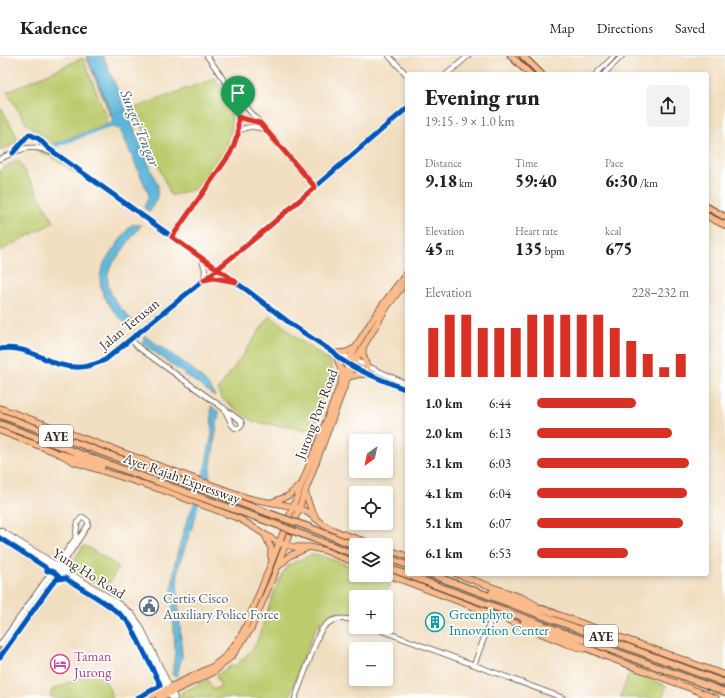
<!DOCTYPE html>
<html lang="en">
<head>
<meta charset="utf-8">
<style>
  body { margin:0; font-family:"EB Garamond",serif; background:#f2f2f2; color:#202124; height:100vh; display:flex; flex-direction:column; font-size:15px; white-space:nowrap }
  * { box-sizing:border-box; margin:0 }
  p { font-size:13px; color:#757577 }
  .icon { flex:none; width:22px; height:22px; fill:none; stroke:currentColor; stroke-width:2; stroke-linecap:round; stroke-linejoin:round }
  .map { position:relative; flex:1; overflow:hidden }
  .details { position:absolute; left:405px; top:16px; width:304px; height:504px; display:flex; flex-direction:column; background:#fff; border-radius:4px; box-shadow:0 2px 6px #0003 }
  .details>* { flex:none }
  .needle { width:26px; rotate:213deg }
  .tools { position:absolute; left:349px; top:378px; display:grid; gap:8px }
  .tools a { display:grid; place-items:center; width:44px; height:44px; border-radius:4px; background:#fff; box-shadow:0 2px 6px #0003; font-size:20px }
  .pin { position:absolute; display:grid; place-items:center; width:34px; height:34px; color:#fff; margin:-41px -17px; border-radius:50% 50% 50% 0; rotate:-45deg; box-shadow:0 0 4px #0007 }
  .pin .icon { rotate:45deg }
  .round { display:grid; place-items:center; flex:none; width:42px; height:42px; border-radius:4px; background:#f2f2f2 }
  .summary { display:flex; align-items:center; justify-content:space-between; height:68px; padding:0 20px }
  h1 { font-size:22px; font-weight:800; line-height:30px }
  .stats { display:grid; grid-template-columns:repeat(3,1fr); gap:6px; height:68px; padding:4px 20px }
  .stats div { display:grid; align-content:center }
  .stats b { font-size:17px; font-weight:800 }
  .stats small { font-size:11px; font-weight:400 }
  .stats p { font-size:11px }
  .chart { height:112px; padding:8px 20px }
  .chart p { display:flex; justify-content:space-between }
  .chart svg { width:100%; height:72px; margin-top:4px; stroke:#d93025; stroke-width:6 }
  ul { padding:0 20px; list-style:none; font-size:13px }
  li { display:grid; grid-template-columns:64px 48px 1fr; align-items:center; height:30px }
  li i { height:10px; border-radius:5px; background:#d93025 }
  header { display:flex; align-items:center; gap:24px; box-sizing:border-box; height:56px; padding:0 20px; background:#fff; border-bottom:1px solid #e0e0e0 }
  header strong { font-size:19px }
  nav { display:flex; gap:22px; margin-inline-start:auto; font-size:14px }
  .map>svg:first-child { display:block }
  .green { fill:#bccb6d; stroke:#7c7a46 }
  .forest { fill:#95af60; stroke:#686c3f }
  .water { fill:#5cb6da; stroke:#4c707c }
  .lines { fill:none; stroke-linecap:round; stroke-linejoin:round }
  .canal { stroke:#5cb6da; stroke-width:3.5 }
  .river { stroke:#5cb6da; stroke-width:6 }
  .minor-casing { stroke:#564536; stroke-width:6 }
  .major-casing { stroke:#564536; stroke-width:7 }
  .highway-casing { stroke:#564536; stroke-width:8 }
  .minor { stroke:#fff; stroke-width:4.5 }
  .major { stroke:#fbbb8c; stroke-width:5.5 }
  .highway { stroke:#fbbb8c; stroke-width:6 }
  .highway-bridge-casing { stroke:#564536; stroke-width:8; stroke-linecap:butt }
  .highway-bridge { stroke:#fbbb8c; stroke-width:6 }
  .cycleway-casing { stroke:#fff; stroke-width:8 }
  .cycleway { stroke:#0057b8; stroke-width:5 }
  .route-casing { stroke:#fff; stroke-width:8 }
  .route { stroke:#d93025; stroke-width:5 }
  .labels { text-anchor:middle; stroke-width:3.5; stroke-linejoin:round; paint-order:stroke }
  .shield { fill:#fff; stroke:#766a62; stroke-width:1 }
  .shield-label { font-size:13px; font-weight:bold; fill:#3b2a1e }
  .street-label { font-size:14px; fill:#3b2a1e; stroke:#fff }
  .service-label { font-size:14px; fill:#4e5e75; stroke:#fff; text-anchor:start }
  .culture-label { font-size:14px; fill:#0d838f; stroke:#fff; text-anchor:start }
  .hotel-label { font-size:14px; fill:#b23c85; stroke:#fff; text-anchor:start }
  .water-label { font-size:15px; font-style:italic; fill:#486269; stroke:#fff }
</style>
</head>
<body>
<header>
<strong>Kadence</strong>
<nav><a>Map</a><a>Directions</a><a>Saved</a></nav>
</header>
<div class="map">
<svg width="725" height="642" viewBox="0 0 725 642">
  <rect width="100%" height="100%" fill="#fff"/>
  <filter id="ink" filterUnits="userSpaceOnUse"><feTurbulence type="fractalNoise" baseFrequency=".025" numOctaves="2"/><feDisplacementMap in="SourceGraphic" scale="8" xChannelSelector="R" yChannelSelector="G"/><feConvolveMatrix kernelMatrix="1 2 1 2 8 2 1 2 1" color-interpolation-filters="sRGB"/></filter>
  <filter id="wash" filterUnits="userSpaceOnUse"><feTurbulence type="fractalNoise" baseFrequency=".012" numOctaves="4" result="noise"/><feDisplacementMap in="SourceGraphic" scale="16" xChannelSelector="R" yChannelSelector="G"/><feGaussianBlur stdDeviation="0.9" result="paint"/><feColorMatrix in="noise" values="0 0 0 0 0 0 0 0 0 0 0 0 0 0 0 0 0 1.4 0 .05"/><feComposite in="paint" operator="in"/></filter>
  <g filter="url(#wash)">
    <rect width="100%" height="100%" fill="#f1dec0"/>
    <path class="green" d="M83 2 109 68 53 88 26 67 7 36Z
      M215 22C238 55 237 80 213 113 210 118 205 127 200 130 194 134 179 137 171 140L135 52Z
      M2 53 17 81 16 87 0 95V54Z
      M38 93 51 98 76 116 77 119 50 100 35 94Z
      M18 104 54 166 0 195V114Z
      M270 260 289 274 294 280 330 305 333 316 322 342 314 375 254 366 221 342 218 334Z
      M84 489 119 511 105 533 74 513 73 506Z
      M313 498 319 499 356 512V519H372L390 527 385 541H356V560C322 547 313 577 304 601 299 615 294 628 289 642H180L182 636 208 624 213 634 221 630 216 620 232 609 235 610 250 596 256 588C266 563 273 530 288 509Z
      M100 612 113 642H52L50 638 52 634Z
      M630 615 667 630 662 642H620Z"/>
    <path class="forest" d="M86 0H87L113 61H111Z"/>
    <path class="water" d="M87 0H103L158 130 157 141 150 156 144 152 149 139 120 73 112 71 111 68 113 61Z
      M131 169H141L110 211C101 237 121 251 136 269L131 274C113 253 90 235 105 205Z
      M145 280C166 295 205 317 215 340L142 287Z
      M211 350 219 356 209 422 203 420 212 378Z
      M191 454 197 456 179 509 177 526 182 600 177 620 172 619 175 597 172 533 175 506 182 480Z"/>
    <g class="lines">
      <path class="canal" d="M56 89 115 68"/>
      <path class="river" d="M192 461 207 413"/>
    </g>
  </g>
  <g filter="url(#ink)">
    <g class="lines">
      <g class="minor-casing">
        <path id="minor" d="M389 0 407 19
          M447 18 468 0
          M596 18 614 0
          M604 18 622 0
          M230 32 315 131
          M238 61 260 67
          M238 75C248 70 254 70 265 73
          M13 97 29 78 39 83 48 92 248 235 295 271 333 296C344 311 389 326 407 334
          M0 103C17 94 31 87 50 96
          M172 181 230 98 234 89 237 80 238 79C237 71 239 63 237 54 233 34 219 17 207 0
          M202 203 205 214 204 224
          M205 224 214 222 235 226
          M131 283 138 291C172 316 207 340 241 365L242 369 239 372H235L232 369 224 352
          M0 293C31 288 48 311 75 311 86 312 96 308 105 304L259 179 407 52
          M339 297 407 328
          M0 474 115 545 132 558 140 569 175 642
          M0 479 120 553 128 560 136 571 171 642
          M66 503 70 518
          M372 571 563 642
          M0 589 75 483C78 475 74 466 83 461L88 465V469L58 515 0 597
          M474 609 493 558
          M295 642 319 578C327 563 340 560 356 565"/>
      </g>
      <g class="major-casing">
        <path id="major" d="M363 291V298L367 311
          M338 297 347 296 355 292
          M337 302 340 311 342 323
          M348 321 361 318 372 319
          M0 352 248 442C267 447 286 447 303 454 312 458 318 466 326 470 341 479 360 483 376 489
          M0 375 60 398 74 406 165 435 240 463 279 487 293 491H309L323 494 356 507
          M305 436 310 451 315 460
          M272 446 288 440 299 430
          M265 479 271 492V501
          M386 493 407 500
          M279 510 289 500 307 492
          M386 518 500 561 567 588 584 593
          M456 518 523 542 536 549
          M551 556 725 619
          M602 599 716 642
          M147 642 212 611 225 601 239 583 245 572 267 518 350 303C365 272 385 244 407 217
          M159 642 214 616 232 600 251 573 274 519 352 310 385 254 407 224"/>
      </g>
      <g class="highway-casing">
        <path id="highway" d="M511 0 530 18
          M523 0 541 18
          M707 151 725 161
          M707 160 725 169
          M0 359 274 459
          M0 368 108 408 272 467
          M60 398 102 410
          M306 470 356 490
          M304 479 356 499
          M386 501 407 509
          M386 511 725 636
          M430 518 725 627
          M492 536 554 557
          M524 566 606 600"/>
      </g>
      <use href="#minor" class="minor"/>
      <use href="#major" class="major"/>
      <use href="#highway" class="highway"/>
      <g class="highway-bridge-casing">
        <path id="highway-bridge" d="M274 459 306 470
          M272 467 304 479"/>
      </g>
      <use href="#highway-bridge" class="highway-bridge"/>
      <g class="cycleway-casing">
        <path id="cycleway" d="M13 97 29 78 39 83 48 92 248 235 295 271 333 296C344 311 389 326 407 334
          M0 293C31 288 48 311 75 311 86 312 96 308 105 304L259 179 407 52
          M0 482 45 511 47 515C52 514 58 518 60 523
          M0 601 52 528 57 523 65 522C83 534 120 553 131 570L160 628V630L137 642"/>
      </g>
      <use href="#cycleway" class="cycleway"/>
    </g>
  </g>
  <g class="lines" filter="url(#ink)">
    <g class="route-casing">
      <path id="route" d="M238 61V79L237 80 234 89 230 98 172 181 213 210C221 215 229 221 236 226L214 222 204 224 259 179 315 131 260 67 238 61"/>
    </g>
    <use href="#route" class="route"/>
  </g>
  <defs>
    <g id="civic-ring" transform="scale(1)"><circle r="9.5" fill="#fff" stroke="#5c6f8a" stroke-width="1.5"/><path d="M-.6-6.5H3V-4.5H.6V-3L4-1V1h2V6H-6V1h2V-1L-.6-3ZM-1.2 2.5V6h2.4V2.5Z" fill="#5c6f8a"/></g>
    <g id="building-ring" transform="scale(1)"><circle r="9.5" fill="#fff" stroke="#0f9aa8" stroke-width="1.5"/><path d="M-4-6H4V6H1V3H-1V6H-4ZM-2.5-4.3h1.7v1.8h-1.7ZM.8-4.3h1.7v1.8H.8ZM-2.5-1h1.7V.8h-1.7ZM.8-1h1.7V.8H.8Z" fill="#0f9aa8"/></g>
    <g id="hotel-ring" transform="scale(1)"><circle r="9.5" fill="#fff" stroke="#d1479c" stroke-width="1.5"/><path d="M-6-4.5h1.5V1H6V5H4.5V3h-9V5H-6ZM-4 0a1.8 1.8 0 1 1 3.6 0ZM.5 0V-2.5h3Q6-2.5 6 0Z" fill="#d1479c"/></g>
  </defs>
  <g fill-rule="evenodd">
    <use href="#civic-ring" x="149" y="550"/>
    <use href="#building-ring" x="435" y="566"/>
    <use href="#hotel-ring" x="60" y="608"/>
  </g>
  <g class="labels">
    <g class="shield">
      <rect x="39" y="369" width="34" height="22" rx="3"/>
      <rect x="584" y="569" width="34" height="22" rx="3"/>
    </g>
    <g class="shield-label">
      <text x="56" y="385">AYE</text>
      <text x="601" y="585">AYE</text>
    </g>
    <g class="street-label">
      <text transform="translate(129 268) rotate(-39)" y="5">Jalan Terusan</text>
      <text transform="translate(316 358) rotate(-69)" y="5">Jurong Port Road</text>
      <text transform="translate(182 422) rotate(20)" y="5">Ayer Rajah Expressway</text>
      <text transform="translate(89 517) rotate(32)" y="5">Yung Ho Road</text>
    </g>
    <g class="service-label">
      <text x="163" y="547">Certis Cisco<tspan x="163" dy="16">Auxiliary Police Force</tspan></text>
    </g>
    <g class="culture-label">
      <text x="449" y="563">Greenphyto<tspan x="449" dy="16">Innovation Center</tspan></text>
    </g>
    <g class="hotel-label">
      <text x="74" y="605">Taman<tspan x="74" dy="16">Jurong</tspan></text>
    </g>
    <g class="water-label">
      <text transform="translate(140 72) rotate(68)" y="5">Sungei Tengar</text>
    </g>
  </g>
</svg>
<div class="tools">
<a><svg class="needle" viewBox="-14 -14 28 28"><path d="M0-13l5 13h-10z" fill="#e53935"/><path d="M0 13l5-13h-10z" fill="#757577"/></svg></a>
<a><svg class="icon" aria-label="locate" viewBox="0 0 24 24"><circle cx="12" cy="12" r="6"/><path d="M12 2v4M12 18v4M2 12h4M18 12h4"/></svg></a>
<a><svg class="icon" aria-label="layers" viewBox="0 0 24 24"><path d="M12 4l9 5-9 5-9-5zM3 14l9 5 9-5"/></svg></a>
<a>+</a>
<a>−</a>
</div>
<div class="pin" style="left:238px;top:61px;background:#1e9e55"><svg class="icon" aria-label="arrive" viewBox="0 0 24 24"><path d="M6 21V4h12l-3 4 3 4H6"/></svg></div>
<section class="details">
<div class="summary"><div><h1>Evening run</h1><p>19:15 · 9 × 1.0 km</p></div><a class="round"><svg class="icon" aria-label="share" viewBox="0 0 24 24"><path d="M12 15V3M7 8l5-5 5 5M5 13v7h14v-7"/></svg></a></div>
<div class="stats">
<div><p>Distance</p><b>9.18<small> km</small></b></div>
<div><p>Time</p><b>59:40</b></div>
<div><p>Pace</p><b>6:30<small> /km</small></b></div>
</div>
<div class="stats">
<div><p>Elevation</p><b>45<small> m</small></b></div>
<div><p>Heart rate</p><b>135<small> bpm</small></b></div>
<div><p>kcal</p><b>675</b></div>
</div>
<div class="chart"><p><span>Elevation</span>228–232 m</p>
<svg viewBox="0 0 160 44" preserveAspectRatio="none"><path d="M5 44V14M15 44V6M25 44V6M35 44V14M45 44V14M55 44V14M65 44V6M75 44V6M85 44V6M95 44V6M105 44V6M115 44V14M125 44V22M135 44V30M145 44V38M155 44V30"/></svg>
</div>
<ul>
<li><b>1.0 km</b>6:44<i style="width:65%"></i></li>
<li><b>2.0 km</b>6:13<i style="width:89%"></i></li>
<li><b>3.1 km</b>6:03<i style="width:100%"></i></li>
<li><b>4.1 km</b>6:04<i style="width:99%"></i></li>
<li><b>5.1 km</b>6:07<i style="width:96%"></i></li>
<li><b>6.1 km</b>6:53<i style="width:60%"></i></li>
</ul>
</section>
</div>
</body>
</html>
